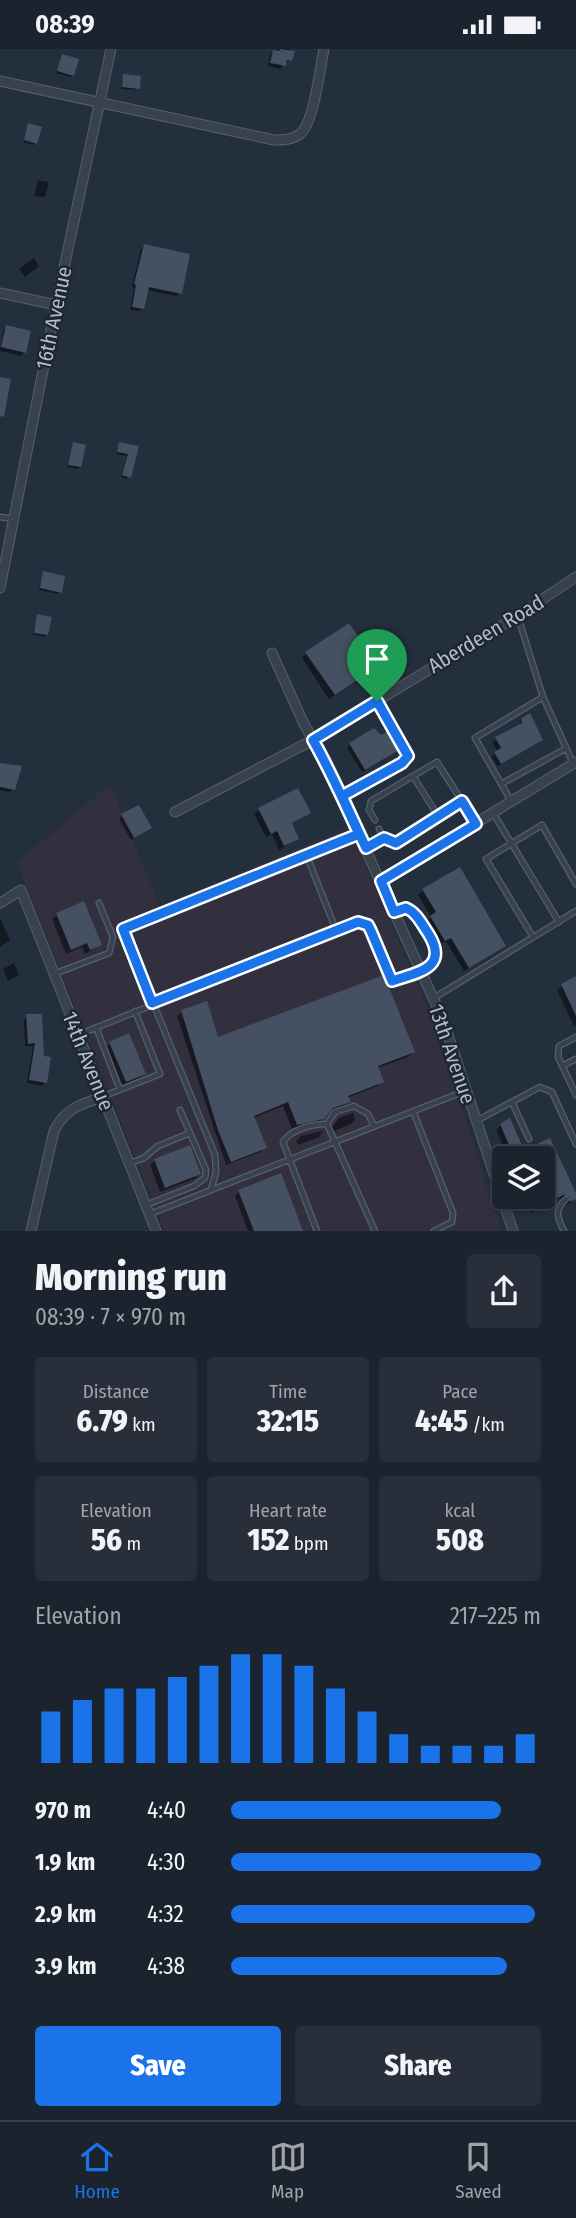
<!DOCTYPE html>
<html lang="en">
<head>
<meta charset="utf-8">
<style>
  body { margin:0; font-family:"Fira Sans Condensed",sans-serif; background:#282f3a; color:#f1f3f6; height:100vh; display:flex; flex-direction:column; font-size:26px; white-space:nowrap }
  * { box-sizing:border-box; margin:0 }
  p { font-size:23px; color:#a0a4aa }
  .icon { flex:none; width:38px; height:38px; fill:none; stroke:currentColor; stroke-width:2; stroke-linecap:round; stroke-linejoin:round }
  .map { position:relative; height:1182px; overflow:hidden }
  .side { display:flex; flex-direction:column; background:#1b232e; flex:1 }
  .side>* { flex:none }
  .buttons { position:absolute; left:492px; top:1097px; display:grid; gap:14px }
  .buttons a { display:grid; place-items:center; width:63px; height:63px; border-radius:7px; background:#1b232e; box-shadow:0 4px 10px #0003,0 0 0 2px #39404a; font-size:35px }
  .pin { position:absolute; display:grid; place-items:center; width:60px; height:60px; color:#fff; margin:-72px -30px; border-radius:50% 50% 50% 0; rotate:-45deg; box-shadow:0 0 7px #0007 }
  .pin .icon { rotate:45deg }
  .round { display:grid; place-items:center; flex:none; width:74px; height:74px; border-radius:7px; background:#282f3a }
  .summary { display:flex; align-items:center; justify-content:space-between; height:119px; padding:0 35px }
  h1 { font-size:38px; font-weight:800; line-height:52px }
  .figures { display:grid; grid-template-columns:repeat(3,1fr); gap:10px; height:119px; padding:7px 35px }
  .figures div { display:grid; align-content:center; border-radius:7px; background:#282f3a; text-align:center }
  .figures b { font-size:30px; font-weight:800 }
  .figures small { font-size:19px; font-weight:400 }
  .figures p { font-size:19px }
  .chart { height:196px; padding:14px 35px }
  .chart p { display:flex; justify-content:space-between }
  .chart svg { width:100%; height:126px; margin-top:7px; stroke:#1a73e8; stroke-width:6 }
  .cta { display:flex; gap:14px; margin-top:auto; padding:14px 35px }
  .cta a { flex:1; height:80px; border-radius:7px; background:#1a73e8; color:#fff; font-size:28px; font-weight:800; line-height:80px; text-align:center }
  .cta a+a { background:#282f3a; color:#f1f3f6 }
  ul { padding:0 35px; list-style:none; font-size:23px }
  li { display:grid; grid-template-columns:112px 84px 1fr; align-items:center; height:52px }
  li i { height:18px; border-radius:9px; background:#1a73e8 }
  .status { display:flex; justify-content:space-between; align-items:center; height:49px; padding:0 35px; background:#1b232e; direction:ltr }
  .status svg { height:19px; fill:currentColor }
  .tab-bar { display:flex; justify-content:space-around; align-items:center; height:98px; border-top:2px solid #39404a; background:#1b232e; font-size:19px; color:#a0a4aa }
  .tab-bar a { display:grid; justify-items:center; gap:4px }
  .tab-bar .selected { color:#1a73e8 }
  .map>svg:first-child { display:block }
  .medical { fill:#32303f }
  .shadow { fill:#0007; fill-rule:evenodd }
  .building { fill:#455162 }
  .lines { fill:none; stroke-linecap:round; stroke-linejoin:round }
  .lane-casing { stroke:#565f6c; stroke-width:7 }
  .street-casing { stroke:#565f6c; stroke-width:11 }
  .lane { stroke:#38414e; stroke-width:4.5 }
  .street { stroke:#38414e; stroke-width:9 }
  .route-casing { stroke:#fff; stroke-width:14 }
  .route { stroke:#1a73e8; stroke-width:9 }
  .labels { text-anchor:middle; stroke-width:5; stroke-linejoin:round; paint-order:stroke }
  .street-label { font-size:21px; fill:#b4bcc9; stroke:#1d2633 }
</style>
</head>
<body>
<div class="status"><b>08:39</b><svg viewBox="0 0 49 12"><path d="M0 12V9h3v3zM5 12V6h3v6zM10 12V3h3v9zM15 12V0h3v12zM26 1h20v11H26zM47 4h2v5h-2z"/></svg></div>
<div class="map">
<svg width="576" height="1182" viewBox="0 0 576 1182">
  <rect width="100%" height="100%" fill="#242f3e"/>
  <path class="medical" d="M110 735 160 857 349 778 431 967 502 1182H165L17 814Z"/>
  <path class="shadow" d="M278 0H290L291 11 284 14 280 20 268 17 270 6 274 3 277 4Z
    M63 7 73 26 71 28 56 24Z
    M124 26 138 39 136 41 121 40Z
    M29 76 36 94 34 96 23 93Z
    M38 131 49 133 45 148 34 147Z
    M144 197 180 244 177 247 146 241 143 259 139 262 130 261 134 239 132 238 141 200Z
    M34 209 39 217 25 228 19 220Z
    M6 278 24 303 21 307 0 302 3 282Z
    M73 395 80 418 78 420 67 418Z
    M119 395 136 398 127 430 121 428 127 407 116 405Z
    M44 524 60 543 58 545 39 541Z
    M38 567 46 586 44 588 33 585Z
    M307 604 371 622 329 650 302 609Z
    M523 670 538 694 497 717 492 708 498 703 492 693 519 677Z
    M350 695 393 704 362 723 347 699Z
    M0 716 13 740 10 743 0 741Z
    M259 761 309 764 290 776 297 790 279 801 272 785 266 788 254 765Z
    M122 767 150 779 131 791 119 770Z
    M423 841 499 901 464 922 446 892 440 895 426 873 431 868 418 846Z
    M83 854 100 896 85 905 82 898 66 905 52 870 57 866Z
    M0 869 10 891 0 898Z
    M14 914 19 926 8 932 3 920Z
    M576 929V976L574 977 557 941Z
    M182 963 217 990 413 1003 408 1008 377 1019 382 1032 377 1037 347 1049 348 1053 344 1057 328 1063 318 1075 292 1080 283 1057 253 1069 265 1098 260 1103 226 1116 177 967Z
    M27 967 42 1008 45 1033 42 1037 27 1034 33 997H25L24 971Z
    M110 994 144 1025 141 1028 122 1036 107 998Z
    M353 1064 355 1071 351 1075 330 1084 329 1082 339 1069Z
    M501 1076 523 1103 549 1091 576 1149 572 1153 566 1156 567 1153 560 1149 530 1164 523 1148H542V1110H509L496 1081ZM557 1143 571 1146V1150Z
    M323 1082 319 1088 298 1096 296 1092 301 1087Z
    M155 1111 199 1125 194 1130 160 1143 150 1116Z
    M239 1142 301 1182H248L235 1147Z"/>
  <path class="building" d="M280 0 295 2 292 12 287 11 286 17 270 14 273 1 279 2Z
    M62 5 79 10 74 27 57 22Z
    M123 25 141 27 140 40 122 38Z
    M28 74 42 78 37 95 24 91Z
    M144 195 190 205 182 245 149 238 144 260 132 258 136 236 134 235Z
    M6 276 31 282 26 304 1 298Z
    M0 328 11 330 4 368 0 367Z
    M73 393 86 396 81 418 68 416Z
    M119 393 139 397 131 429 122 426 128 405 117 403Z
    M43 522 65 527 62 544 40 539Z
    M37 565 52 568 48 586 34 584Z
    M349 574 378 617 335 646 305 603Z
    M530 664 543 691 501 715 494 703 501 699 495 688 522 674V669Z
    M374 679 381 686 388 682 399 701 365 721 349 694Z
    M0 714 22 717 15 741 0 738Z
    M298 739 311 764 292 774 299 790 284 797 277 782 271 785 258 759Z
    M139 756 152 779 134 789 121 765Z
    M460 818 506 897 469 919 451 889 445 892 430 867 436 863 422 840Z
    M84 852 102 896 90 901 87 894 71 901 56 864Z
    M384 926 415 1003 378 1017 384 1033 348 1047 351 1053 333 1059 324 1070 297 1076 288 1053 254 1067 267 1099 231 1113 218 1081 181 961 207 952 218 988Z
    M576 927V967L561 935Z
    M26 965H42L44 1007 51 1008 47 1034 29 1031 35 994 28 995Z
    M129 984 146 1025 126 1033 109 993Z
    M510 1069 524 1101 550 1089 576 1144V1150L570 1153V1148L565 1145 535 1161 529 1148H542V1110H515L500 1075Z
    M190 1096 201 1125 165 1139 154 1110Z
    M281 1124 303 1182H254L238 1141Z"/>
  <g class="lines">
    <g class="lane-casing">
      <path id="lane" d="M0 468 14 470
        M518 568 543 648
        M501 735 565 700
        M343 747 402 714 408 707 377 652
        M462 752 476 775
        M511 752 475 689 543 648 573 714
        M493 764 559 873
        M375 771 369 761 371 752 413 727 438 767
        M379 780 384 789 396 794 462 752 437 713 413 727
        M366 799 384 789
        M306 805 336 881
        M533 888 486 810 542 776 576 835
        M54 925 109 904 113 888 99 854
        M434 949 576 862
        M96 978 120 1041
        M78 986 358 873 368 876 371 882 392 932C419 923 450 919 428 884 421 874 417 864 406 859L395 863
        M576 988 559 997 558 1008 576 1046
        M562 1017 576 1010
        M104 1047 160 1025 135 962
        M512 1053 529 1090
        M413 1062 453 1164 452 1173 434 1182
        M476 1072 540 1038 552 1043 576 1095
        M327 1075 375 1182
        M327 1075 335 1063 354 1057 368 1065 374 1077
        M130 1114 144 1109 158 1097 190 1084
        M211 1141 216 1123 215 1106 123 880 358 785
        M146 1156 194 1137 205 1129 206 1121 180 1061
        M150 1165 465 1042
        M317 1182 283 1093C291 1080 313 1075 327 1075
        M564 1182C557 1168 554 1161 566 1150"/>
    </g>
    <g class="street-casing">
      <path id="street" d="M0 32 274 91C284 91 292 91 300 85 314 74 320 19 324 0
        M0 244 56 256
        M0 539 56 256 111 0
        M272 604 303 673 331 724 443 971 513 1182
        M175 763 313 691 514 569 576 528
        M381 832 576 713
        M0 854 21 841 156 1182
        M31 1182 54 1082C65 1060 80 1055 103 1048"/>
    </g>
    <use href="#lane" class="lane"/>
    <use href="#street" class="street"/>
  </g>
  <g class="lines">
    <g class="route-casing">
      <path id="route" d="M377 652 313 691C330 721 344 753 359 785L123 880 152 954 358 873 368 876 371 882 392 932C419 923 450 919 428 884 421 874 417 864 406 859L394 863 381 832 476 775 462 752 396 794 384 789 366 799 342 747 402 714 408 707 377 652"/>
    </g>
    <use href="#route" class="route"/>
  </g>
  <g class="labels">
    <g class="street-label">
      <text transform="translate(54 269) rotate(-78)" y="7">16th Avenue</text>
      <text transform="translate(486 585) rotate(-31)" y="7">Aberdeen Road</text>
      <text transform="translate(452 1005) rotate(71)" y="7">13th Avenue</text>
      <text transform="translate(88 1012) rotate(68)" y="7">14th Avenue</text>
    </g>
  </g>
</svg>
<div class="buttons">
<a><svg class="icon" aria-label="layers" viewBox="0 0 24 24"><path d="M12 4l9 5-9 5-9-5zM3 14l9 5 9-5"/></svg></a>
</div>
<div class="pin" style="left:377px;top:652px;background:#1e9e55"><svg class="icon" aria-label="arrive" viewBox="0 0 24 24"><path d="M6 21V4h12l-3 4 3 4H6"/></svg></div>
</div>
<section class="side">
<div class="summary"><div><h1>Morning run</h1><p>08:39 · 7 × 970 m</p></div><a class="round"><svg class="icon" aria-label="share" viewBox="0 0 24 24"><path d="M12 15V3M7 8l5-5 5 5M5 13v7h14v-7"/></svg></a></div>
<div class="figures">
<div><p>Distance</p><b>6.79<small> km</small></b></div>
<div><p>Time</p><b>32:15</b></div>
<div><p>Pace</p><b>4:45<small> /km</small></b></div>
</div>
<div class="figures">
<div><p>Elevation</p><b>56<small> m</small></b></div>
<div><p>Heart rate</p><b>152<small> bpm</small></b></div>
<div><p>kcal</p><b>508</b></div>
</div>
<div class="chart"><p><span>Elevation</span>217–225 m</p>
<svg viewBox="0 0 160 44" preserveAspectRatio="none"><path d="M5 44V26M15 44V22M25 44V18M35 44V18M45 44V14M55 44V10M65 44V6M75 44V6M85 44V10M95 44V18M105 44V26M115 44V34M125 44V38M135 44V38M145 44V38M155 44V34"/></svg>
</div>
<ul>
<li><b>970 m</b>4:40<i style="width:87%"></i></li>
<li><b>1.9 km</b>4:30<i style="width:100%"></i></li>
<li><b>2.9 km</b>4:32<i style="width:98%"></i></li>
<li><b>3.9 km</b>4:38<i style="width:89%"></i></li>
</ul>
<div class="cta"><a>Save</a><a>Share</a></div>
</section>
<nav class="tab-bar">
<a class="selected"><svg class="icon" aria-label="home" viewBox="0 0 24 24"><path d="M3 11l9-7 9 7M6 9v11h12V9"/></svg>Home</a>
<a><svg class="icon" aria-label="map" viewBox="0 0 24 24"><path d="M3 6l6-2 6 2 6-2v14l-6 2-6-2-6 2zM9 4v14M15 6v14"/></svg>Map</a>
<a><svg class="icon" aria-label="saved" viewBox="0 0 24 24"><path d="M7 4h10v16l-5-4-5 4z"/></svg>Saved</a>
</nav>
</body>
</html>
